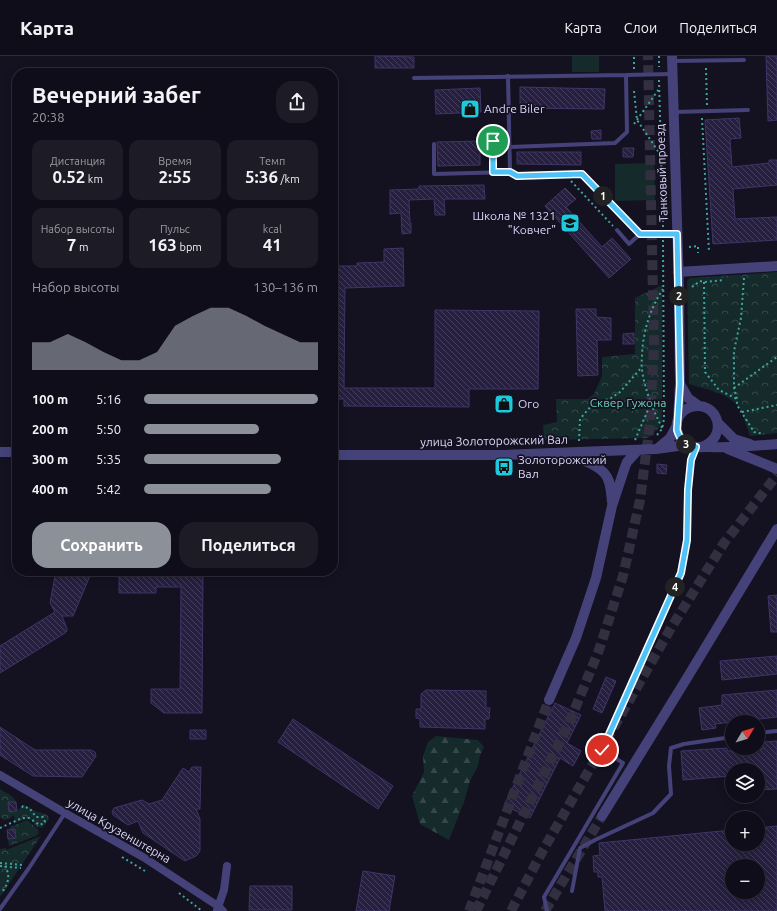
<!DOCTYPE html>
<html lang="ru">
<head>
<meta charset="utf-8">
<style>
  body { margin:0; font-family:Ubuntu,sans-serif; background:#1d1b26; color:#f1f3f6; height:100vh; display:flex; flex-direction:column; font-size:15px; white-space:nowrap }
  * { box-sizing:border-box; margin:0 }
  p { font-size:13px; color:#9b9ca2 }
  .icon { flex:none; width:22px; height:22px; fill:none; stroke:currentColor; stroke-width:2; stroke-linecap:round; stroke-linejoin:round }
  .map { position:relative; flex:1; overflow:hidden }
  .panel { position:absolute; left:12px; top:12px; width:326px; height:508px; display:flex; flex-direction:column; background:#0f0d19; border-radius:16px; box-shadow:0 2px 10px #0003,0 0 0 1px #2f2d38 }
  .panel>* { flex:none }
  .needle { width:26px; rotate:52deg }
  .controls { position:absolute; left:725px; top:659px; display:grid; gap:8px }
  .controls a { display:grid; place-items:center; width:40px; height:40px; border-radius:50%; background:#0f0d19; box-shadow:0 2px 10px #0003,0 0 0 1px #2f2d38; font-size:20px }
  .pin { position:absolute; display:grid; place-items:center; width:34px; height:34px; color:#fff; margin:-17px; border:2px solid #fff; border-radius:50%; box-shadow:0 1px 4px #0007 }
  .km { position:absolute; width:20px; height:20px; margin:-10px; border-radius:50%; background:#222; color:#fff; font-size:11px; line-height:20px; text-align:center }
  .round { display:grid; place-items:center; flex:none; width:42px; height:42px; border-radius:16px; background:#1d1b26 }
  .overview { display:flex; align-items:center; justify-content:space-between; height:68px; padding:0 20px }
  h1 { font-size:22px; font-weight:600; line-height:30px }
  .metrics { display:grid; grid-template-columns:repeat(3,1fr); gap:6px; height:68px; padding:4px 20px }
  .metrics div { display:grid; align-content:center; border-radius:10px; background:#1d1b26; text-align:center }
  .metrics b { font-size:17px; font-weight:600 }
  .metrics small { font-size:11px; font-weight:400 }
  .metrics p { font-size:11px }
  .chart { height:112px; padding:8px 20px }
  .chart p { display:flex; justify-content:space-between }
  .chart svg { width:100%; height:72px; margin-top:4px; fill:#8c9099; opacity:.7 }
  .button { display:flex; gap:8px; margin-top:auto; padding:8px 20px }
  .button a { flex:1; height:46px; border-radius:16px; background:#8c9099; color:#fff; font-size:16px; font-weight:600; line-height:46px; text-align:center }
  .button a+a { background:#1d1b26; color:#f1f3f6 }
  ul { padding:0 20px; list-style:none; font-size:13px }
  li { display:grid; grid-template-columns:64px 48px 1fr; align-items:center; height:30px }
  li i { height:10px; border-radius:5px; background:#8c9099 }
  header { display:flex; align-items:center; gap:24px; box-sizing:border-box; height:56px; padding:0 20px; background:#0f0d19; border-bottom:1px solid #2f2d38 }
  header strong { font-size:19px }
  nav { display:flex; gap:22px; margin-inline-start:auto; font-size:14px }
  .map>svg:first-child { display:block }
  .forest { fill:url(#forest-firs) }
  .park { fill:url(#park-crowns) }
  .pitch { fill:#152a2a }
  .building { fill:url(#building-back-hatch); stroke:#3f3568; fill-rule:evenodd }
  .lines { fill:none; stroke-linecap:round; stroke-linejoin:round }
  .tertiary-tunnel { stroke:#322f41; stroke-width:10; stroke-dasharray:10 5; stroke-linecap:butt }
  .primary-tunnel { stroke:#322f41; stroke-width:10; stroke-dasharray:10 5; stroke-linecap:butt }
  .path { stroke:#3fa59f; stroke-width:2; stroke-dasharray:2 3; stroke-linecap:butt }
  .service { stroke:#45427a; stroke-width:4 }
  .minor { stroke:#45427a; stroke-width:8 }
  .tertiary { stroke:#45427a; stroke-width:10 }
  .route-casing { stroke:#fff; stroke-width:8 }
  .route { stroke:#4fc3f7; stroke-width:5 }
  .labels { text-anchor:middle; stroke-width:3.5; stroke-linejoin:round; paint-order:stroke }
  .poi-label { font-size:12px; fill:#dbd7f9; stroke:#141121; text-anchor:start }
  .street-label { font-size:12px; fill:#dbd7f9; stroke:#141121 }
  .park-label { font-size:12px; fill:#6ccfb7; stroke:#141121 }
</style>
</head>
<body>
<header>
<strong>Карта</strong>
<nav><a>Карта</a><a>Слои</a><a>Поделиться</a></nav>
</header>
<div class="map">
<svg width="777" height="855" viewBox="0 0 777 855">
  <defs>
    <pattern id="forest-firs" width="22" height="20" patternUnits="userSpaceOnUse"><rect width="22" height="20" fill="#152a2a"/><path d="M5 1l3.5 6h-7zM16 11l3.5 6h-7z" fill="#36484a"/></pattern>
    <pattern id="park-crowns" width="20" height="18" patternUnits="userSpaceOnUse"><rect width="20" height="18" fill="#152a2a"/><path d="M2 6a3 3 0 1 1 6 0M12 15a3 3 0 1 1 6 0" fill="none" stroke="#36484a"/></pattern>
    <pattern id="building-back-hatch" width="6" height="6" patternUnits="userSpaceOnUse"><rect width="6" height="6" fill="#261f3f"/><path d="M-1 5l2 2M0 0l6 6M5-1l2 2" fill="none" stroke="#453f5c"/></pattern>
  </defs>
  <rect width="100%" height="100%" fill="#141121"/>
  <path class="forest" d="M436 680 478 684 484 691 480 700 478 710 470 725 464 746 449 784 420 768 412 740 424 716 423 700 428 686Z"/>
  <path class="park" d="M777 216V377L750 380C747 372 745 364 742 357 733 337 707 334 689 328L687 225 690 222Z
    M662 229V365L658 373 648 382 544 384 543 369 557 366 556 343H587L594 338 602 320V301L635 298V242Z
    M0 733C6 737 14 740 16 746L8 747 9 756 17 755 23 749C30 749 32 755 38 756 42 757 44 757 48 760L49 763 42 772 37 771 31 764 27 763 15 767 14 759 9 763C5 764 3 765 0 761Z
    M27 764 38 773 39 777 36 780 9 790 8 783 16 782 15 773 10 774V771Z
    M41 780 0 841V793L6 792V794Z"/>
  <path class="pitch" d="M572 0H599V16H572Z
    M654 107 655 144 615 145V108Z"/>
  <path class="building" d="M375 0 414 1V12H375Z
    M766 0H777V64L768 65Z
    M520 31 605 33 604 53 520 52Z
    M480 32 481 56 436 58 435 34Z
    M739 62 741 82 730 83 732 111 769 107V104H777V129L733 133 735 163 777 161V184L713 188 705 64Z
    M601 74V83H592L591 75Z
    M480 85V109L438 110 437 86Z
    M623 92H634L633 101H623Z
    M517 96H581V109L517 108Z
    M484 129 485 143H444L445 159H435L434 143 409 144 410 167H411V177L402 178 401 157 390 158V134L419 133V130Z
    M565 132 576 143 566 151 602 191 612 182 631 203 609 222 545 150Z
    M403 192 404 230 345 232 344 332H435V254L539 255 538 333H469V351L344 350V343H333V210H357V207L384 206V193Z
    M576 253H596V261L611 262V284H597L598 319 578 320Z
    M634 277V288H623V278Z
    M657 408 667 409 666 418 657 417Z
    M56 515H92L73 560H62L67 573V575L65 577 0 617V590L55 556 50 547Z
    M119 515H203L202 657H164L151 647V633H180L181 531H156V537H119Z
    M777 539V576H771L768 540Z
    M777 600V618L722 624 720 605Z
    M606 621 616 625 602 657 593 653Z
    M426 634 486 635V652H490L489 663H485V673L420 671V663L416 662V653H421V638Z
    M777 634V661L715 668 716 672 702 674 699 652 722 649V639Z
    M555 647 581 659 567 687 581 695 573 710 560 702 530 762 504 749Z
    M293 663 393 730 378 753 278 686Z
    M0 671 35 694H91L95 696 96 700 82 721 33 720 0 699Z
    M190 674H206V683H190Z
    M777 685V733L758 734V714L755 713 732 714V715H729L730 720 683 724 681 695 727 692V695L763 693V686Z
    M192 711H201L200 753H196L200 763V795L196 800 185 805 143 777 138 765 128 769 113 759 112 756 114 752 142 744 149 748 162 744 183 712 189 716Z
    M8 746H16L17 755 9 756Z
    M777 770V855H605L602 821H598V816H594L593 800 600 799 599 787 732 774V788H758V772ZM732 810H758V836H732Z
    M15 773 16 782 8 783 7 774Z
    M363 815 395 820 389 855H356Z
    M250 830H292V854H249Z"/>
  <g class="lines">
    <path class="tertiary-tunnel" d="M469 855 549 644
      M545 855 602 760"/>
    <path class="primary-tunnel" d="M476 855 570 665 599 594 623 520 640 444 650 367 654 289 648 0
      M511 855 542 796 671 572 724 487 777 419"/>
    <path class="path" d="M659 0V11
      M706 12 707 49
      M634 13V0
      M659 24 663 171
      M634 35 637 64 660 98
      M702 62 709 196
      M634 68 659 33
      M571 125 613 170
      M689 191 698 190V197
      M744 222 741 262 734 295V332L737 343V349L754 376 764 378
      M704 226 705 316 719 334 737 343
      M692 231 700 225 704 226 724 224
      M734 332 777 301
      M742 356 777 349
      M662 372C653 353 645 335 642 314 641 309 642 304 642 299 643 275 650 253 663 233
      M657 379 662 373 664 363 663 184
      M635 384 651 347
      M579 385 580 363 592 349 611 342 620 336 641 312
      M0 772 22 762H29L40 769 45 766 43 761H36L30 753 23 750 21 753
      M122 801 145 815
      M0 807 23 809
      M0 810 21 812
      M3 835C9 826 10 819 5 810
      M179 837 202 855"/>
    <path class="service" d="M672 5 744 4
      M508 20 510 116 517 120 582 118 640 178H676
      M414 22 626 19
      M674 56 748 54
      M434 88V118L510 116
      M510 91 615 87 627 76 626 19 672 18
      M493 116V85
      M617 174 629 188 640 178
      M758 677 777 675
      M572 835 580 792 595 784 653 757 671 738 669 710 671 692 684 688 732 681
      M0 853 29 812 65 757
      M547 855 544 841 623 707 602 694 681 517 687 484 688 434 691 404 695 392"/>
    <path class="minor" d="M0 719 65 757 143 801 218 850 223 855
      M217 854 224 834 227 810"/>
    <path class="tertiary" d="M672 0 679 232 680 328 678 363
      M678 216 777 210
      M680 328 688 342 699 350
      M718 367 734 383 750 388
      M701 391C730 382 718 343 691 351 685 353 680 357 678 363 675 369 677 378 681 383 683 387 687 389 691 390 696 392 703 391 709 391 732 392 754 390 777 388
      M658 392 670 382 677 369
      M728 393 777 413
      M0 396H17
      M566 397C578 403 596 407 605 418 611 425 611 437 612 446
      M333 399H504L656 393 678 390H690
      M549 644 576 582 596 522 612 450 625 411 627 406 638 394
      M602 760 687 622 777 473"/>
  </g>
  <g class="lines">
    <g class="route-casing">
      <path id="route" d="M493 85V116H510L517 120 582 118 640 178H677L680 328 677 374C680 384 685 389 696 391L691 404 688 434 687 484 681 517 602 694"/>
    </g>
    <use href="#route" class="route"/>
  </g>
  <defs>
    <g id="shop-square" transform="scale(1)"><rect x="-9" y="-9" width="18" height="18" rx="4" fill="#1fc9dd" stroke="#141121"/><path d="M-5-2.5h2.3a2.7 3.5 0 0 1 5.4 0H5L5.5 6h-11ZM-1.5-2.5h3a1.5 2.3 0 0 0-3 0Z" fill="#111"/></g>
    <g id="school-square" transform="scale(1)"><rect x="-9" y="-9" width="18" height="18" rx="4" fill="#1fc9dd" stroke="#141121"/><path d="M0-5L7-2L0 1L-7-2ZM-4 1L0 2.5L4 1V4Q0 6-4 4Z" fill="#111"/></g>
    <g id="bus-square" transform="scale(1)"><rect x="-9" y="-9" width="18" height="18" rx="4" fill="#1fc9dd" stroke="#141121"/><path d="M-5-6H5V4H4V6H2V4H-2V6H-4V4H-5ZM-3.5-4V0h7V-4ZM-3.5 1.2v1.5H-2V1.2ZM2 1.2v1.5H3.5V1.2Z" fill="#111"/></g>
  </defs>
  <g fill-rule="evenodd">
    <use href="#shop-square" x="470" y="53"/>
    <use href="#school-square" x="570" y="167"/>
    <use href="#shop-square" x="504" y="348"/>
    <use href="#bus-square" x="504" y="411"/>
  </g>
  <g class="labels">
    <g class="poi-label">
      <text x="484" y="57">Andre Biler</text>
      <text x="556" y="164" text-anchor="end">Школа № 1321<tspan x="556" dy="14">"Ковчег"</tspan></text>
      <text x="518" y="352">Ого</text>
      <text x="518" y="408">Золоторожский<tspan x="518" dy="14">Вал</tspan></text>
    </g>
    <g class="street-label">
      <text transform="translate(662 117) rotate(-92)" y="4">Танковый проезд</text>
      <text transform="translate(494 385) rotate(-1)" y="4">улица Золоторожский Вал</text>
      <text transform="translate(119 775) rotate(30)" y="4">улица Крузенштерна</text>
    </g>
    <g class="park-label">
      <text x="628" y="351">Сквер Гужона</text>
    </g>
  </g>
</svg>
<div class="controls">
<a><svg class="needle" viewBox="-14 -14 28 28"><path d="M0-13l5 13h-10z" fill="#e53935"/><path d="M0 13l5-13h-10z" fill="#9b9ca2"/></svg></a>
<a><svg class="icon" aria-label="layers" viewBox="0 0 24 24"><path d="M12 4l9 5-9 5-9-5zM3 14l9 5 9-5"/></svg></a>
<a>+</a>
<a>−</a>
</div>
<div class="pin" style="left:493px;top:85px;background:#1e9e55"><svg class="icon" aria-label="arrive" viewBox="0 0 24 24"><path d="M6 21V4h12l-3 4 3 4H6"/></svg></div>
<div class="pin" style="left:602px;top:694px;background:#d93025"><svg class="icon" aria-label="check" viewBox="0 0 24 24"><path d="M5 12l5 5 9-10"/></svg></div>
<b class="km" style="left:603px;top:140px">1</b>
<b class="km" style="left:679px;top:240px">2</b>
<b class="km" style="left:686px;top:388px">3</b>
<b class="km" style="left:675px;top:531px">4</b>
<section class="panel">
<div class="overview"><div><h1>Вечерний забег</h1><p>20:38</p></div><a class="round"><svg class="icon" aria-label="share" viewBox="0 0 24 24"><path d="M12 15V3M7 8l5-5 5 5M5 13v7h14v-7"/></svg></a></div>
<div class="metrics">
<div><p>Дистанция</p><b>0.52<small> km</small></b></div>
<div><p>Время</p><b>2:55</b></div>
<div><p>Темп</p><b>5:36<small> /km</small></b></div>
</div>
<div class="metrics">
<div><p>Набор высоты</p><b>7<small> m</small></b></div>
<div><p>Пульс</p><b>163<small> bpm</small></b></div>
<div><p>kcal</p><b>41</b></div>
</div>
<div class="chart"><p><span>Набор высоты</span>130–136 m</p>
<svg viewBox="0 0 160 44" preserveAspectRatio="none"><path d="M0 44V27L10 27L20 22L30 27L40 33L50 38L60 38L70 33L80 17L90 11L100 6L110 6L120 11L130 17L140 22L150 27L160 27V44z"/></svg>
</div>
<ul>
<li><b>100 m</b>5:16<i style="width:100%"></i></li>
<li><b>200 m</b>5:50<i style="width:66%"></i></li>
<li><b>300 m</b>5:35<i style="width:79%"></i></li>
<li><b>400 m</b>5:42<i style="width:73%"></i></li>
</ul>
<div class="button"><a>Сохранить</a><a>Поделиться</a></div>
</section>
</div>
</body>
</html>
